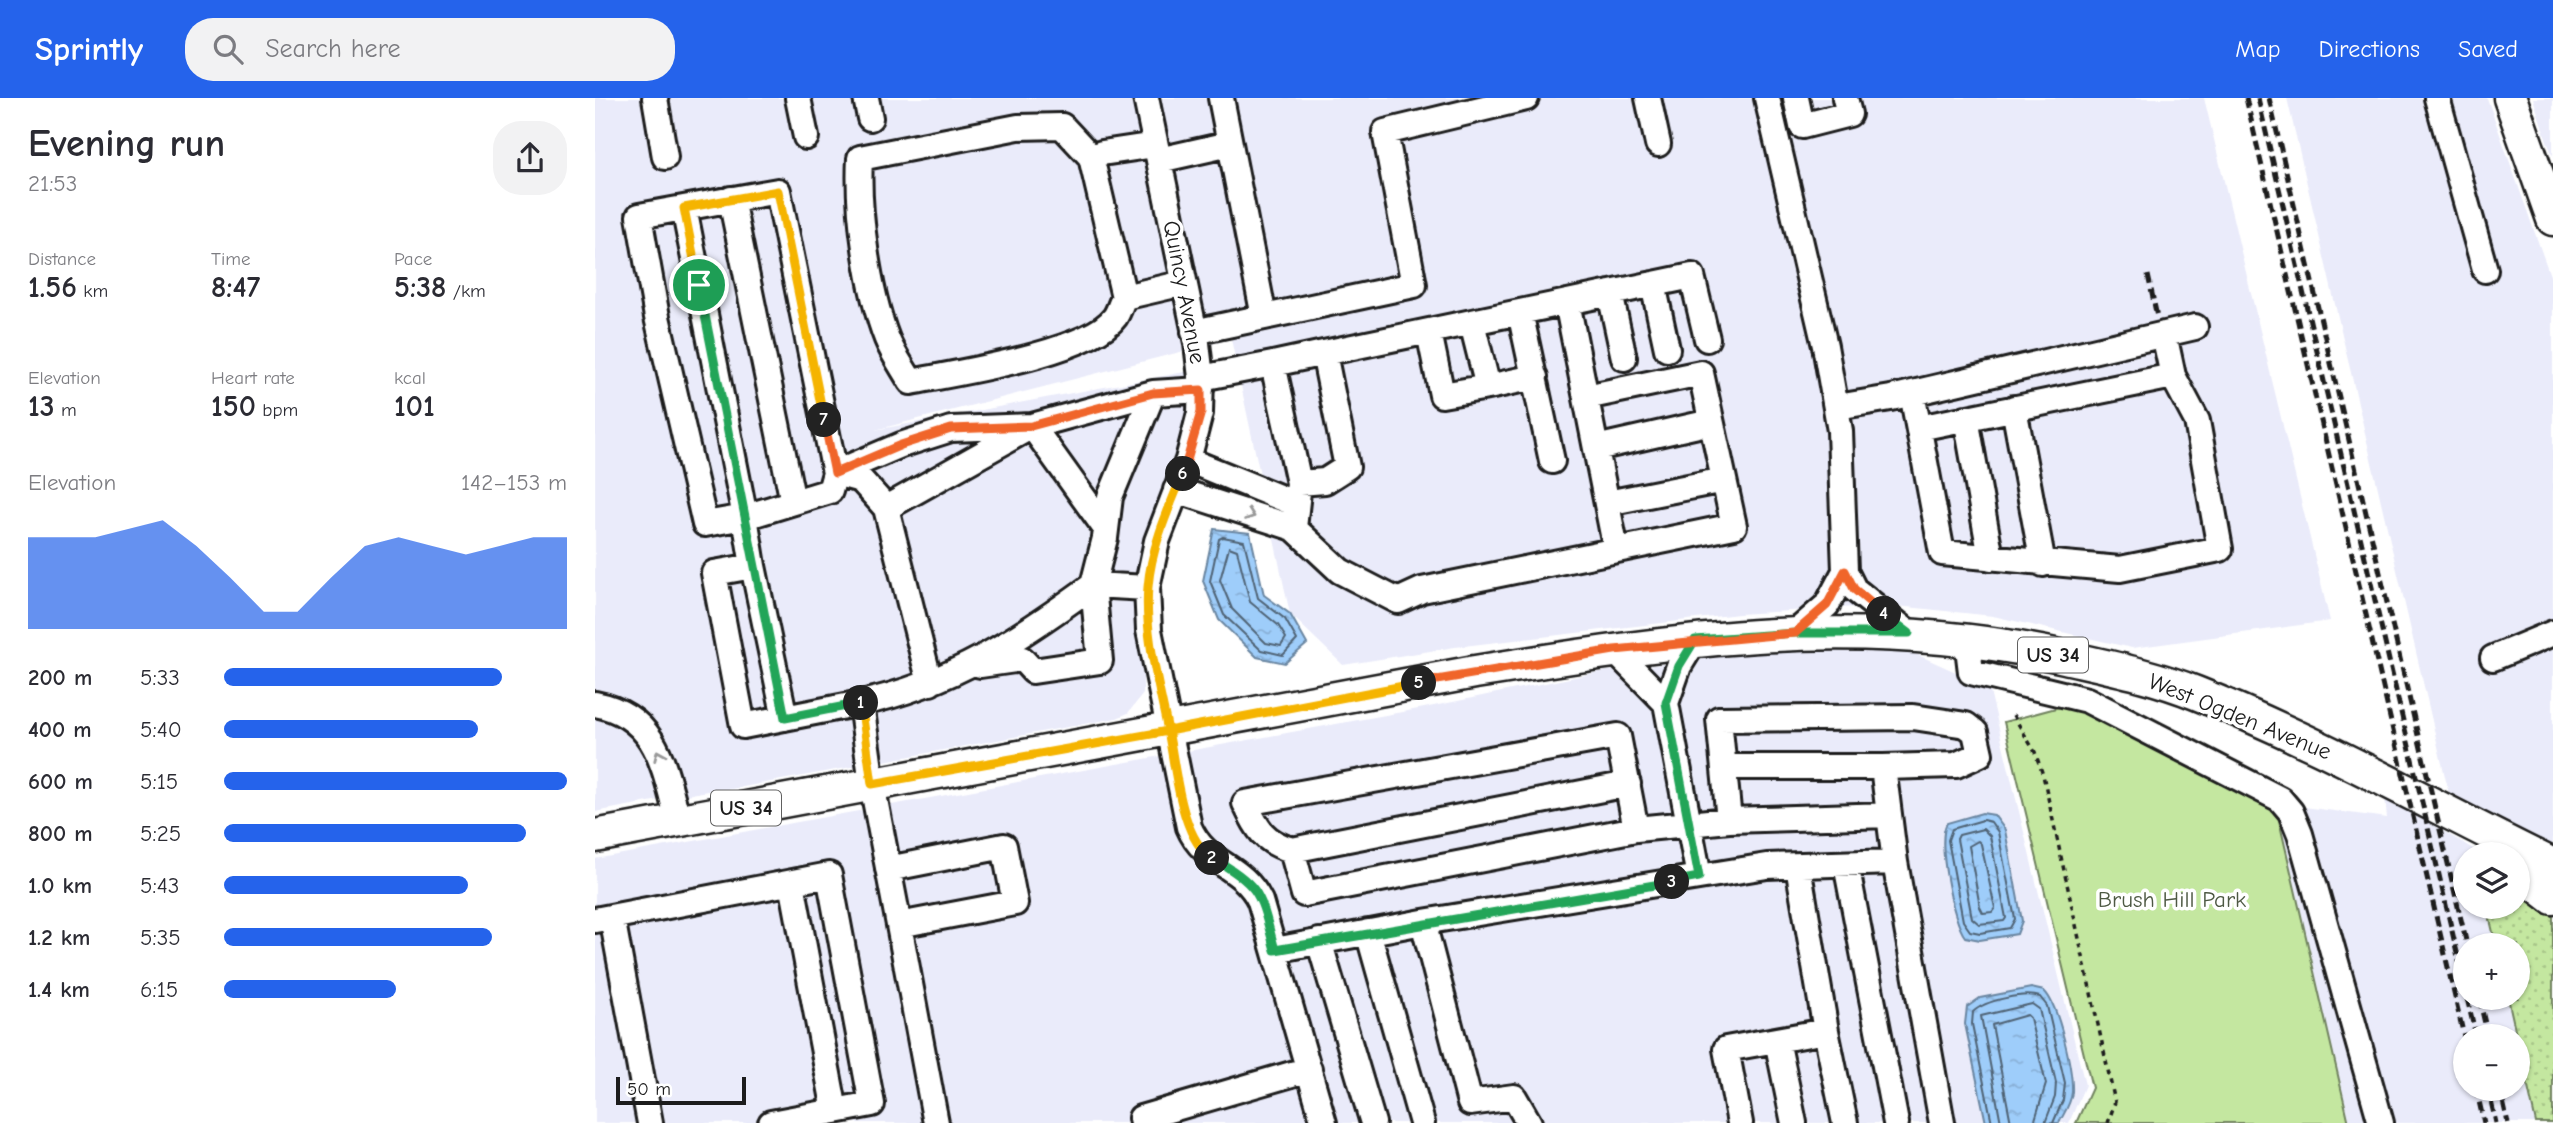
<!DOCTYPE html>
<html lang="en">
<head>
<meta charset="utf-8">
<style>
  body { margin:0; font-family:"Comic Neue",sans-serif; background:#f2f2f3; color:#2b2b33; height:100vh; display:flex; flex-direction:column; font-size:26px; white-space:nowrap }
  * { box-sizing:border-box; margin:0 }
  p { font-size:23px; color:#7c7c81 }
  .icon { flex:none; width:38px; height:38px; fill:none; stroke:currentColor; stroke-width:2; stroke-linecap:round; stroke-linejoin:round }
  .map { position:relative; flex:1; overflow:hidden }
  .panel { display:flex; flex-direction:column; background:#fff; width:595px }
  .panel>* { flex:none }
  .fabs { position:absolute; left:1858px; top:744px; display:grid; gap:14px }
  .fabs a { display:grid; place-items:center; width:77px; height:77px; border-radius:50%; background:#fff; box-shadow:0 2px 5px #0004; font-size:35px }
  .scale { position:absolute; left:21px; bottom:18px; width:130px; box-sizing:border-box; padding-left:7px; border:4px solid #1c1c1c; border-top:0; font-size:19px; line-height:24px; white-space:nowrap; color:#1c1c1c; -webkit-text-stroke:5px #fff; paint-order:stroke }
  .pin { position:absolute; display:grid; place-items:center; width:60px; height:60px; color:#fff; margin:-30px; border:4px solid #fff; border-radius:50%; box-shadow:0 2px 7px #0007 }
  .km { position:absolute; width:35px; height:35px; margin:-18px; border-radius:50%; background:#222; color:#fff; font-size:19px; line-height:35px; text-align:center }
  .round { display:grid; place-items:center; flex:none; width:74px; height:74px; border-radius:28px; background:#f2f2f3 }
  .head { display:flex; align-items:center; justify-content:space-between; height:119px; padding:0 28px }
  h1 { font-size:38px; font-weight:800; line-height:52px }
  .stats { display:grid; grid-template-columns:repeat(3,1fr); gap:10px; height:119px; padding:7px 28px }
  .stats div { display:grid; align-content:center }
  .stats b { font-size:30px; font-weight:800 }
  .stats small { font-size:19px; font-weight:400 }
  .stats p { font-size:19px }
  .chart { height:196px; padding:14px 28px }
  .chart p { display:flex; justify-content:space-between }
  .chart svg { width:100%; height:126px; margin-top:7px; fill:#2563eb; opacity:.7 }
  ul { padding:0 28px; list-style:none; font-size:23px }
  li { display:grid; grid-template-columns:112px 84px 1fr; align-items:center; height:52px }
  li i { height:18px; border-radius:9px; background:#2563eb }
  header { display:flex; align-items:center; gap:42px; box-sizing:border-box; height:98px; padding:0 35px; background:#2563eb; color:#fff }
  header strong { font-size:33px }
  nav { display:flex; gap:38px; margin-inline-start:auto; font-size:24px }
  .search { width:490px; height:63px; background:#f2f2f3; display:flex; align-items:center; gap:18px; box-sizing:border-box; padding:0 24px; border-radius:28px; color:#7c7c81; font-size:26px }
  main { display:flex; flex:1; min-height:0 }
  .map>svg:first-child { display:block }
  .built { fill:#eaebfa }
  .grass { fill:url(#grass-dots); stroke:#70825e; stroke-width:2 }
  .park { fill:#c4e7a0; stroke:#70825e; stroke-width:2 }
  .water { fill:url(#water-ripples); stroke:#6a86a1; stroke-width:2 }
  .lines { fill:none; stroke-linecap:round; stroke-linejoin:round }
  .shore { stroke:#506375; stroke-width:2 }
  .minor-casing { stroke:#1c1c1c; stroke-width:30 }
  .major-casing { stroke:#1c1c1c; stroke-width:37 }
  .path { stroke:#1c1c1c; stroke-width:3.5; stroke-dasharray:5 5; stroke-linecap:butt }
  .minor { stroke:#fff; stroke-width:24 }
  .major { stroke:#fff; stroke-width:32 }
  .rail { stroke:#1c1c1c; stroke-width:5; stroke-dasharray:10 5; stroke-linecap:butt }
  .oneway { stroke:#999 }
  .split-1-casing { stroke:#fff; stroke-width:14 }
  .split-2-casing { stroke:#fff; stroke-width:14 }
  .split-3-casing { stroke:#fff; stroke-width:14 }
  .split-4-casing { stroke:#fff; stroke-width:14 }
  .split-5-casing { stroke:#fff; stroke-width:14 }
  .split-6-casing { stroke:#fff; stroke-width:14 }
  .split-7-casing { stroke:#fff; stroke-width:14 }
  .split-8-casing { stroke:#fff; stroke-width:14 }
  .split-1 { stroke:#22a559; stroke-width:9 }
  .split-2 { stroke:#f5b400; stroke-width:9 }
  .split-3 { stroke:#22a559; stroke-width:9 }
  .split-4 { stroke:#22a559; stroke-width:9 }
  .split-5 { stroke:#f0652b; stroke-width:9 }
  .split-6 { stroke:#f5b400; stroke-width:9 }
  .split-7 { stroke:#f0652b; stroke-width:9 }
  .split-8 { stroke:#f5b400; stroke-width:9 }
  .labels { text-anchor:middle; stroke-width:7; stroke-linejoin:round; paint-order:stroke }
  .shield { fill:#fff; stroke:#606060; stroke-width:2 }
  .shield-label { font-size:21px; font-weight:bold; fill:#1c1c1c }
  .street-label { font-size:23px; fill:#1c1c1c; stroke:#fff }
  .park-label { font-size:23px; fill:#4e5944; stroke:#fff }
</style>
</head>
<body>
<header>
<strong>Sprintly</strong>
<div class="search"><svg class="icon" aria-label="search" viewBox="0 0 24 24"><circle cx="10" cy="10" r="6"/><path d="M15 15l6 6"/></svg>Search here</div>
<nav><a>Map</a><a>Directions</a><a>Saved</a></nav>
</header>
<main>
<section class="panel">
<div class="head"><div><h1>Evening run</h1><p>21:53</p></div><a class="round"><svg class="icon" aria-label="share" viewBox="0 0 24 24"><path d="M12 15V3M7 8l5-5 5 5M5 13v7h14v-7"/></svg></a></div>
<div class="stats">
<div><p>Distance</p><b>1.56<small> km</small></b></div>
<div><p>Time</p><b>8:47</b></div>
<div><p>Pace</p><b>5:38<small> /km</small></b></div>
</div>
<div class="stats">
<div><p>Elevation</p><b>13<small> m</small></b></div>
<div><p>Heart rate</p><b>150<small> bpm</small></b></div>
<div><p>kcal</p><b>101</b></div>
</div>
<div class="chart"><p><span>Elevation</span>142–153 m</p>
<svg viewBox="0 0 160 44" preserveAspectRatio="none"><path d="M0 44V12L10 12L20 12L30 9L40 6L50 15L60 26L70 38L80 38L90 26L100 15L110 12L120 15L130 18L140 15L150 12L160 12V44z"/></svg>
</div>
<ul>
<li><b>200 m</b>5:33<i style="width:81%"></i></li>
<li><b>400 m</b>5:40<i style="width:74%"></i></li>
<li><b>600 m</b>5:15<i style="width:100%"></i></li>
<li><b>800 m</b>5:25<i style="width:88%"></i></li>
<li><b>1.0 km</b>5:43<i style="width:71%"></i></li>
<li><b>1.2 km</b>5:35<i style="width:78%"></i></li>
<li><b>1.4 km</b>6:15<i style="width:50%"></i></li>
</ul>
</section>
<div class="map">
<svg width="1958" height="1025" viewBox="0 0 1958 1025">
  <defs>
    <pattern id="grass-dots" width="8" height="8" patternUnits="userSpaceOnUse" patternTransform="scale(1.75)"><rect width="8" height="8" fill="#c4e7a0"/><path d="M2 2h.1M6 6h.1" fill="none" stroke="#a8c689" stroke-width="1.8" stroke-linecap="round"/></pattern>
    <pattern id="water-ripples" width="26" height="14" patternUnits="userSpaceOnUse" patternTransform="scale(1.75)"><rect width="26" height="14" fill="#9ecdfa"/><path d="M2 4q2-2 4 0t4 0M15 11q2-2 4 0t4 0" fill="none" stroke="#88afd6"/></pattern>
  </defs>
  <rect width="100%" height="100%" fill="#fff"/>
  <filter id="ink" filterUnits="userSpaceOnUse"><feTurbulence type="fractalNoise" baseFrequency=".0143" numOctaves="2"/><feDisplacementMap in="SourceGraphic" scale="14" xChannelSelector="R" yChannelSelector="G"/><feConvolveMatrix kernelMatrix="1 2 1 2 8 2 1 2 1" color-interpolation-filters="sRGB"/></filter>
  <g filter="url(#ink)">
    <path class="built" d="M0 0H1609L1735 523 1537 550 1398 518 1293 507 1144 516 860 549 748 567 695 516 636 241 280 332 595 273 593 319 542 464 538 513 548 578V596L533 615 522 620 137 691 118 692 0 714Z
      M1692 0H1892L1958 186V755L1855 700Z
      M1938 0H1958V58L1953 46Z
      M1198 550 1312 552 1394 589 1490 987 1474 1025H0V761L829 610 1004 574Z
      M1790 699 1880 752V756H1871V808L1892 809 1901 847H1871V900H1913L1921 938H1871V990H1923V947L1941 1025H1754L1680 705 1792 720Z"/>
    <path class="grass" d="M1923 788 1958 815V1025H1941L1913 900H1923V847H1901L1892 809 1923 808Z"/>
    <path class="park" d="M1472 607 1490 611 1680 705 1754 1025H1481L1497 990 1409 624Z"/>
    <path class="water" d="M619 431 655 435 669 497 695 516 712 546 690 565 662 559 624 522 608 483Z
      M1387 715 1399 717 1410 732 1427 823 1422 836 1385 842 1370 839C1358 824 1341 742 1352 725Z
      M1436 890 1449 893C1464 907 1478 973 1477 994 1476 1006 1469 1015 1464 1025H1391L1370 926 1372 909 1385 900Z"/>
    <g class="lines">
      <path class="shore" d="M628 439 649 443 663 500 690 521 702 542 688 557 666 552 629 517 615 483 624 441Z
        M634 449 642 452 655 504 683 527 691 540 686 548 671 545 637 511 625 482Z
        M1388 722 1396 724 1403 734 1420 821 1415 830 1385 835 1375 833 1368 823 1353 742 1357 731Z
        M1388 731 1395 738 1411 820 1409 823 1384 826 1377 820 1362 741 1364 737Z
        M1383 743 1386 746 1400 810 1397 814 1388 815 1385 809 1374 748Z
        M1397 1025 1377 926 1378 914C1390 902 1430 894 1445 899L1452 908 1470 985 1468 1002 1458 1025
        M1406 1025 1386 918 1437 906 1444 911 1461 985 1460 999 1450 1025
        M1416 1025 1397 927 1432 917 1435 920 1451 986 1439 1025"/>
      <g class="minor-casing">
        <path id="minor" d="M60 0 70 59
          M203 0 211 39
          M271 0 275 20
          M551 0 602 245 606 280 605 315 593 362 562 443 552 490 554 532 594 729C610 767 647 766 665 803L729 1025
          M626 0 669 219
          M1053 0 1063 46
          M1172 0 1230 248 1245 333 1250 473 1232 507 1200 535
          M1201 0 1207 28 1254 16 1250 0
          M1842 0 1890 172
          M560 47 507 55 496 59 529 199 589 185
          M496 59 467 28 423 29 265 60C262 113 273 192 292 241 298 256 308 270 316 284 361 275 494 255 520 219 524 213 526 205 529 199
          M564 62 635 46
          M136 101 198 404
          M89 110 150 419 235 393 240 375 266 382 291 410 437 328 511 431
          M1058 186 1072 251
          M1015 195 1029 260
          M972 204 1021 452
          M925 214 957 363
          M877 225 893 289 940 279
          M599 234 819 187 790 34 931 0
          M834 234 847 297 893 289
          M729 255 1097 178 1112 241
          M678 266 729 255 752 369 730 383 704 385
          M606 280 678 266 704 385 699 430
          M1317 295 1347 455 1525 471 1625 451 1602 323 1578 278
          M1242 309 1296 300 1600 229
          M1419 310 1448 466
          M1371 320 1396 460
          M1324 330 1578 278 1569 236
          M1001 350 1116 324
          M593 362 701 406
          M581 392 699 430 745 473 803 503 827 492 1139 428 1106 275 991 299
          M1012 405 1129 382
          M291 410 335 585
          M158 468 190 620
          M1250 473 1259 491 1314 535
          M552 490 498 487 510 440 515 399 558 295 606 292
          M1372 541 1376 574 1492 602 1685 701 1696 714 1705 736 1786 1025
          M1100 542 1084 568 1071 605 1104 779 1172 768 1300 764 1347 1025
          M1019 552 1071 605
          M1898 560 1958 535
          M385 567 427 561 438 573 505 563 498 487
          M266 605 148 628 119 475 158 468 150 419 110 426 62 219 44 118 183 93 240 375 306 347 356 331 437 328 558 295
          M0 606C63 618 69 670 83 722
          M1129 669H1288
          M1134 722 1294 717
          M1041 731 709 796 697 752C669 744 662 731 650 705L1023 638 1041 731 1134 722 1124 621 1318 619 1371 627 1380 634 1385 656 1361 667 1288 669 1300 764
          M697 752 1033 686
          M1251 766 1301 1025
          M293 771 409 748 420 805 304 827 277 686 266 605C357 586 424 541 498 487
          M197 785 240 1013
          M17 819 55 1025
          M0 822 234 777 277 1006 176 1025
          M828 824 1104 779
          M304 827 341 1025
          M773 834 827 1025
          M724 843 778 1025
          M680 852 828 824 875 1005 919 999 934 1025
          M1231 933 1250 1025
          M1182 942 1199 1025
          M547 1025 546 1020 714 971
          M1145 1025 1131 951 1231 933 1203 768"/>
      </g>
      <g class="major-casing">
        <path id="major" d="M1915 0 1958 121
          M0 738 880 574C1087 541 1262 514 1470 559 1514 569 1559 578 1601 595 1724 644 1839 709 1958 767
          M1923 773 1958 800"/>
      </g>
      <path class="path" d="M1418 617 1440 654 1448 677 1520 1004 1513 1025"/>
      <use href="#minor" class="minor"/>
      <use href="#major" class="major"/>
      <path class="rail" d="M1651 0 1871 947
        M1663 0 1871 893
        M1674 0 1872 847
        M1553 177 1562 219
        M1872 900 1881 938
        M1884 900 1893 938
        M1881 990 1889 1025
        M1893 990 1901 1025
        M1905 990 1913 1025"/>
    </g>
    <defs><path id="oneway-chevron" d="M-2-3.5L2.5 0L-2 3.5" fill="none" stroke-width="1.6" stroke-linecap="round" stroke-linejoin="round" transform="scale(1.75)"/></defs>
    <g class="oneway">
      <use href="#oneway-chevron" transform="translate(655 417) rotate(20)"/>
      <use href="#oneway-chevron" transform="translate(64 657) rotate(-113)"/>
    </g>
  </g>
  <g class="lines" filter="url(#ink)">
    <g class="split-1-casing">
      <path id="split-1" d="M104 187 190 620 266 605"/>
    </g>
    <g class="split-2-casing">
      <path id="split-2" d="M266 605 277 686 573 633C581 669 585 740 617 760"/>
    </g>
    <g class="split-3-casing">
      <path id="split-3" d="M617 760C668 788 665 798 680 852L1077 784"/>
    </g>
    <g class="split-4-casing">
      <path id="split-4" d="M1077 784 1104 779 1071 605 1084 568 1100 542 1200 535H1314L1289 516"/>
    </g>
    <g class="split-5-casing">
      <path id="split-5" d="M824 585 1019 552 1200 535 1232 507 1250 473 1259 491 1289 516"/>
    </g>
    <g class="split-6-casing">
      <path id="split-6" d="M588 376C573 412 556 450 553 489 549 536 564 587 573 633L824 585"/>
    </g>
    <g class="split-7-casing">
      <path id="split-7" d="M229 322 240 375 306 347 356 331 436 328 558 295 606 292V314L588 376"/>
    </g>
    <g class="split-8-casing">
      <path id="split-8" d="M104 187 89 110 183 93 229 322"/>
    </g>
    <use href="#split-1" class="split-1"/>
    <use href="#split-2" class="split-2"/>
    <use href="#split-3" class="split-3"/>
    <use href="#split-4" class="split-4"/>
    <use href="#split-5" class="split-5"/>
    <use href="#split-6" class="split-6"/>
    <use href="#split-7" class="split-7"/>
    <use href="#split-8" class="split-8"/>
  </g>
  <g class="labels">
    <g class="shield">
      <rect x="1423" y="539.5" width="70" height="35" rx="5"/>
      <rect x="116" y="692.5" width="70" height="35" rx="5"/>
    </g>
    <g class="shield-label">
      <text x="1458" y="564">US 34</text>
      <text x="151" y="717">US 34</text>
    </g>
    <g class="street-label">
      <text transform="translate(590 194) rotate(79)" y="8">Quincy Avenue</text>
      <text transform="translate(1645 618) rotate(22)" y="8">West Ogden Avenue</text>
    </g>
    <g class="park-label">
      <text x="1577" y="809">Brush Hill Park</text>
    </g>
  </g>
</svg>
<div class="fabs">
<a><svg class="icon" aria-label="layers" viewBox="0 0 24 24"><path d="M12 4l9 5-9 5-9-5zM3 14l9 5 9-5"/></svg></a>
<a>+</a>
<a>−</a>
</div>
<div class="scale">50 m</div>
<div class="pin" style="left:104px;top:187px;background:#1e9e55"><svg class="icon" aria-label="arrive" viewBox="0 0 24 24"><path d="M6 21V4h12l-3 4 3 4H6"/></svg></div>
<b class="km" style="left:266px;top:605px">1</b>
<b class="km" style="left:617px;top:760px">2</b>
<b class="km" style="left:1077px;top:784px">3</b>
<b class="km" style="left:1289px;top:516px">4</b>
<b class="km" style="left:824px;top:585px">5</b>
<b class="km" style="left:588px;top:376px">6</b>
<b class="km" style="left:229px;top:322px">7</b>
</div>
</main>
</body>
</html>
